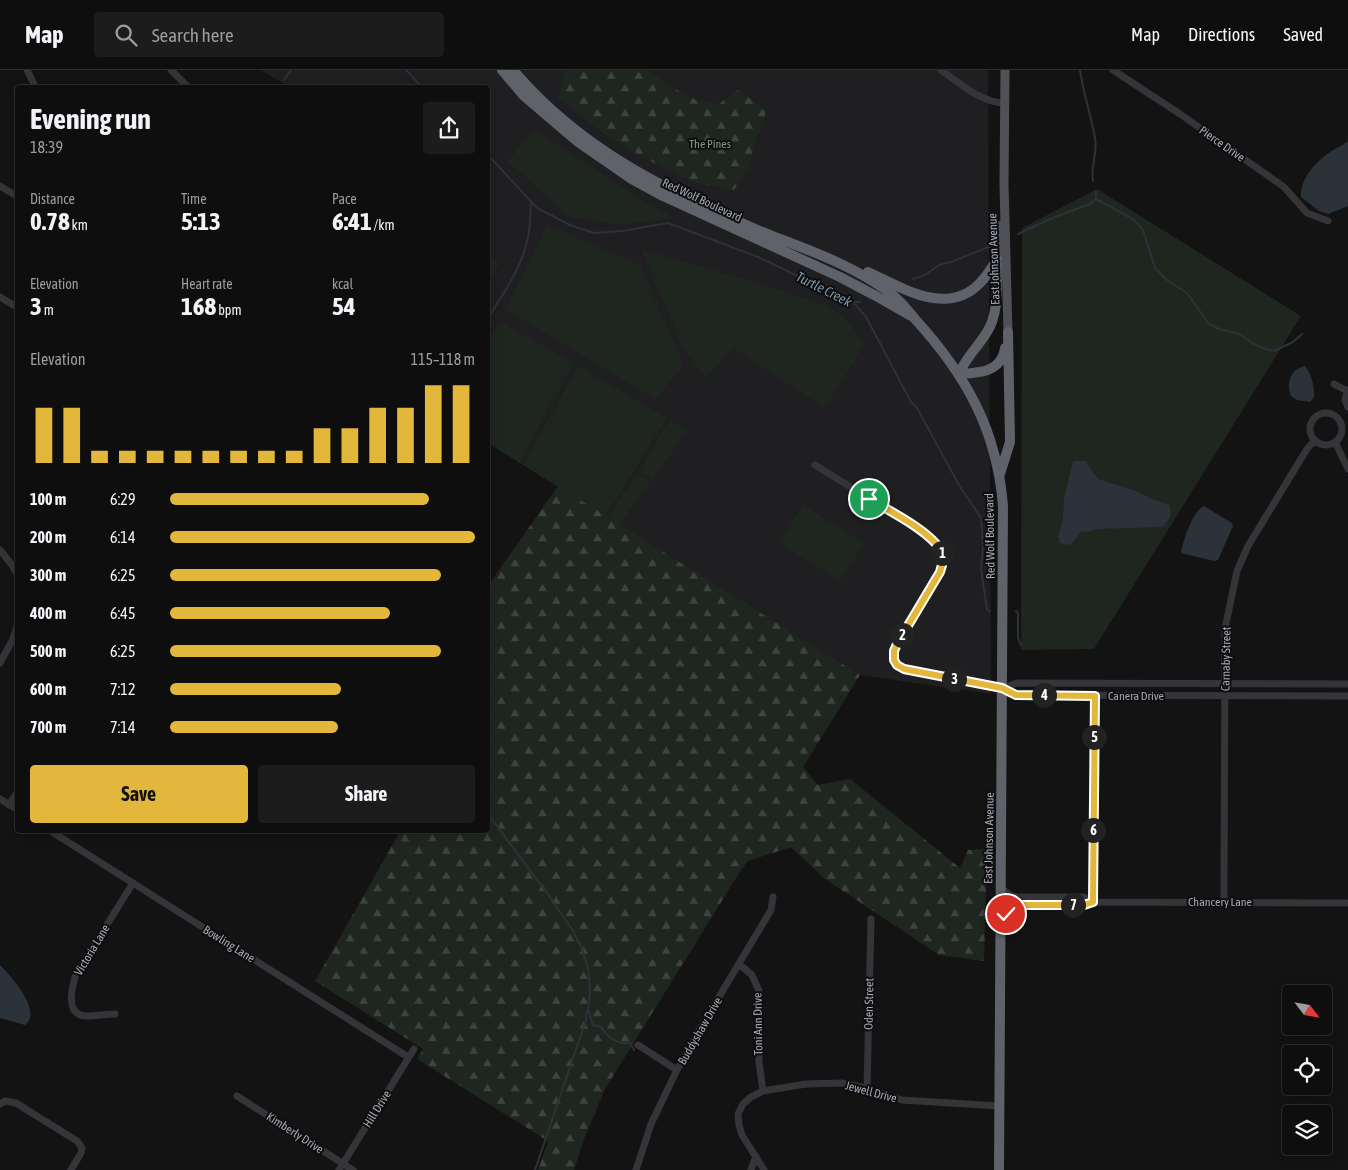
<!DOCTYPE html>
<html lang="en">
<head>
<meta charset="utf-8">
<style>
  body { margin:0; font-family:"Asap Condensed",sans-serif; background:#1c1c1d; color:#f1f3f6; height:100vh; display:flex; flex-direction:column; font-size:19px; white-space:nowrap }
  * { box-sizing:border-box; margin:0 }
  p { font-size:16px; color:#9b9c9e }
  .icon { flex:none; width:28px; height:28px; fill:none; stroke:currentColor; stroke-width:2; stroke-linecap:round; stroke-linejoin:round }
  .map { position:relative; flex:1; overflow:hidden }
  .drawer { position:absolute; left:15px; top:15px; width:475px; height:748px; display:flex; flex-direction:column; background:#0e0e0f; border-radius:5px; box-shadow:0 2px 12px #0003,0 0 0 1px #2e2e2f }
  .drawer>* { flex:none }
  .needle { width:32px; rotate:121deg }
  .fabs { position:absolute; left:1282px; top:915px; display:grid; gap:10px }
  .fabs a { display:grid; place-items:center; width:50px; height:50px; border-radius:5px; background:#0e0e0f; box-shadow:0 2px 12px #0003,0 0 0 1px #2e2e2f; font-size:25px }
  .pin { position:absolute; display:grid; place-items:center; width:42px; height:42px; color:#fff; margin:-21px; border:2px solid #fff; border-radius:50%; box-shadow:0 1px 5px #0007 }
  .km { position:absolute; width:25px; height:25px; margin:-12px; border-radius:50%; background:#222; color:#fff; font-size:14px; line-height:25px; text-align:center }
  .round { display:grid; place-items:center; flex:none; width:52px; height:52px; border-radius:5px; background:#1c1c1d }
  .summary { display:flex; align-items:center; justify-content:space-between; height:85px; padding:0 15px }
  h1 { font-size:28px; font-weight:700; line-height:38px }
  .figures { display:grid; grid-template-columns:repeat(3,1fr); gap:8px; height:85px; padding:5px 15px }
  .figures div { display:grid; align-content:center }
  .figures b { font-size:25px; font-weight:700 }
  .figures small { font-size:14px; font-weight:400 }
  .figures p { font-size:14px }
  .chart { height:140px; padding:10px 15px }
  .chart p { display:flex; justify-content:space-between }
  .chart svg { width:100%; height:90px; margin-top:5px; stroke:#e3b73c; stroke-width:6 }
  .primary-button { display:flex; gap:10px; margin-top:auto; padding:10px 15px }
  .primary-button a { flex:1; height:58px; border-radius:5px; background:#e3b73c; color:#111; font-size:20px; font-weight:700; line-height:58px; text-align:center }
  .primary-button a+a { background:#1c1c1d; color:#f1f3f6 }
  ul { padding:0 15px; list-style:none; font-size:16px }
  li { display:grid; grid-template-columns:80px 60px 1fr; align-items:center; height:38px }
  li i { height:12px; border-radius:6px; background:#e3b73c }
  header { display:flex; align-items:center; gap:30px; box-sizing:border-box; height:70px; padding:0 25px; background:#0e0e0f; border-bottom:1px solid #2e2e2f }
  header strong { font-size:24px }
  nav { display:flex; gap:28px; margin-inline-start:auto; font-size:18px }
  .search { width:350px; height:45px; background:#1c1c1d; display:flex; align-items:center; gap:12px; box-sizing:border-box; padding:0 18px; border-radius:5px; color:#9b9c9e; font-size:19px }
  .map>svg:first-child { display:block }
  .built { fill:#1f1f21 }
  .grass { fill:#1f2620 }
  .forest { fill:url(#forest-firs) }
  .water { fill:#2c3239 }
  .lines { fill:none; stroke-linecap:round; stroke-linejoin:round }
  .stream { stroke:#2c3239; stroke-width:2 }
  .minor { stroke:#343439; stroke-width:7 }
  .major { stroke:#505157; stroke-width:9 }
  .highway { stroke:#606269; stroke-width:10 }
  .route-casing { stroke:#fff; stroke-width:10 }
  .route { stroke:#e3b73c; stroke-width:6 }
  .labels { text-anchor:middle; stroke-width:4; stroke-linejoin:round; paint-order:stroke }
  .park-label { font-size:12px; fill:#7d9d82; stroke:#0e0e0f }
  .street-label { font-size:12px; fill:#a5a8b3; stroke:#0e0e0f }
  .water-label { font-size:14px; font-style:italic; fill:#7e93ac; stroke:#0e0e0f }
</style>
</head>
<body>
<header>
<strong>Map</strong>
<div class="search"><svg class="icon" aria-label="search" viewBox="0 0 24 24"><circle cx="10" cy="10" r="6"/><path d="M15 15l6 6"/></svg>Search here</div>
<nav><a>Map</a><a>Directions</a><a>Saved</a></nav>
</header>
<div class="map">
<svg width="1348" height="1100" viewBox="0 0 1348 1100">
  <defs>
    <pattern id="forest-firs" width="22" height="20" patternUnits="userSpaceOnUse" patternTransform="scale(1.25)"><rect width="22" height="20" fill="#1f2620"/><path d="M5 1l3.5 6h-7zM16 11l3.5 6h-7z" fill="#3d433e"/></pattern>
  </defs>
  <rect width="100%" height="100%" fill="#131314"/>
  <path class="built" d="M261 0H988L991 624 860 605 488 373V18L289 17Z"/>
  <path class="grass" d="M534 59 645 132 675 148 631 153 628 156 568 146 508 91Z
    M1097 119 1301 246 1094 579 1021 580 1022 158Z
    M547 155 640 195 684 295 655 329 505 239Z
    M641 179 754 212 825 235 842 246 850 254 864 275 825 338 733 278 706 308 684 279Z
    M488 183 500 194 488 214Z
    M499 251 573 293 520 393 488 373V271Z
    M578 296 667 348 605 446 523 395Z
    M670 350 687 361 653 409 638 402Z
    M637 404 651 411 619 455 608 447Z
    M803 435 864 473 840 511 779 473Z"/>
  <path class="forest" d="M565 0H648L668 15 700 32 719 34 738 20 766 40 764 54 756 68 748 100 734 120 692 112 642 87 603 63 559 28Z
    M558 416 860 605 803 697 818 715 850 709 960 798 968 780 987 779 984 891 939 885 825 809 791 777 748 791 741 800 605 1019 584 1069 574 1100H538L548 1071 417 989 423 979 315 911 401 760H488V516Z"/>
  <path class="water" d="M1348 71V136L1328 144 1319 141 1301 127C1300 110 1314 94 1327 84 1334 79 1342 76 1348 71Z
    M1305 296C1311 303 1315 318 1314 327L1310 332 1297 330 1291 326C1286 313 1290 299 1305 296Z
    M1073 391H1085L1098 409 1139 422 1149 428 1169 435C1173 446 1170 449 1162 457L1099 459 1085 462 1082 461 1070 475 1060 473 1058 466 1063 450 1064 429Z
    M1204 436 1232 453 1233 456 1218 490 1214 491 1181 483C1183 471 1193 440 1204 436Z
    M0 895C11 906 43 941 25 955L0 948Z"/>
  <g class="lines">
    <path class="stream" d="M406 0 423 18
      M1080 0C1083 23 1091 45 1095 68 1098 83 1090 97 1093 111
      M284 10 291 0
      M488 85 537 138 570 155 594 163 622 161 668 153 758 187 812 213 837 223 856 235 866 247 911 332 917 338 959 415 981 448 983 476 981 499 987 540 990 541
      M1096 122V129
      M1018 164 1050 149 1090 134 1096 129 1133 149 1143 160 1155 198 1167 210 1187 223 1209 254 1219 259 1240 264 1252 273 1268 280 1274 281 1293 272 1302 264
      M913 209 925 205 939 195 951 192 991 176
      M852 232H860
      M488 248C503 224 521 199 527 171 531 158 530 144 531 131
      M1016 541 1018 543V568L1021 575
      M488 744 547 823 573 861 582 879 589 902 590 923 588 939 592 952 593 955 601 957 610 968 621 973H630L634 980
      M535 1100 586 950 587 941"/>
    <path class="minor" d="M27 0 36 18
      M171 0 189 18
      M941 0C960 13 981 33 1005 33
      M1113 0 1180 44 1284 117 1307 143 1328 151
      M0 116 18 127
      M0 227 18 238
      M1334 314 1347 321
      M1348 320 1345 330 1348 337
      M1310 359a16 16 0 1 1 32 0a16 16 0 1 1-32 0Z
      M1335 372 1348 399
      M815 395 923 462C938 473 947 483 940 502L894 581C894 591 896 594 904 599L1003 618 1016 625 1348 626
      M0 480 12 495 18 506
      M0 593 12 571 18 554
      M1003 618 1017 613 1348 614
      M1095 626 1093 832 1348 833
      M0 729 18 740
      M9 735 18 721
      M49 760 408 987
      M1224 832 1225 558 1237 501 1248 476 1307 379 1315 370
      M1001 850 1006 844 1019 835H1084L1093 832 1084 827H1017L1012 826 1001 818
      M739 894 752 905 759 921V992L763 1021
      M115 944C106 944 96 946 87 946 64 946 72 917 76 904L133 813
      M638 975 677 1000
      M867 1019 871 849
      M237 1026 353 1100
      M0 1034 5 1031 16 1033 77 1071 82 1078 81 1083 71 1100
      M339 1100 414 979
      M636 1100 651 1054 677 1000 701 957 771 840 773 827
      M751 1100 756 1086
      M764 1100 742 1065 739 1055 738 1044 743 1034 751 1027 763 1021 806 1014 842 1013 861 1017 902 1030 999 1036"/>
    <path class="major" d="M1005 0 1004 115 1008 262
      M997 189 1001 155"/>
    <path class="highway" d="M502 0 524 26 578 72 630 108 663 126 840 207 876 226 911 246
      M513 0C580 79 666 121 760 161 802 178 849 193 886 220 898 228 906 238 915 249 966 305 997 360 1003 436L999 1100
      M868 202C901 217 946 247 979 214 986 207 992 198 997 189
      M959 304C966 287 978 277 987 262 1000 242 996 212 997 190
      M959 304C979 303 1002 302 1005 278
      M1000 404 1010 372 1008 262"/>
  </g>
  <g class="lines">
    <g class="route-casing">
      <path id="route" d="M869 429C888 440 934 463 942 483 944 490 942 496 940 502L897 574 894 581V590L897 595 904 599 1002 618 1016 625 1095 626 1093 832 1084 835H1019L1006 844"/>
    </g>
    <use href="#route" class="route"/>
  </g>
  <g class="labels">
    <g class="park-label">
      <text x="710" y="78">The Pines</text>
    </g>
    <g class="street-label">
      <text transform="translate(1222 74) rotate(35)" y="4">Pierce Drive</text>
      <text transform="translate(702 130) rotate(25)" y="4">Red Wolf Boulevard</text>
      <text transform="translate(994 189) rotate(-92)" y="4">East Johnson Avenue</text>
      <text transform="translate(990 466) rotate(-91)" y="4">Red Wolf Boulevard</text>
      <text transform="translate(1226 589) rotate(-89)" y="4">Carnaby Street</text>
      <text x="1136" y="630">Canera Drive</text>
      <text transform="translate(989 768) rotate(-89)" y="4">East Johnson Avenue</text>
      <text x="1220" y="836">Chancery Lane</text>
      <text transform="translate(229 874) rotate(32)" y="4">Bowling Lane</text>
      <text transform="translate(92 880) rotate(-59)" y="4">Victoria Lane</text>
      <text transform="translate(869 934) rotate(-89)" y="4">Oden Street</text>
      <text transform="translate(758 954) rotate(-91)" y="4">Toni Ann Drive</text>
      <text transform="translate(700 961) rotate(-60)" y="4">Buddyshaw Drive</text>
      <text transform="translate(871 1022) rotate(15)" y="4">Jewell Drive</text>
      <text transform="translate(377 1039) rotate(-58)" y="4">Hill Drive</text>
      <text transform="translate(295 1063) rotate(33)" y="4">Kimberly Drive</text>
    </g>
    <g class="water-label">
      <text transform="translate(824 219) rotate(27)" y="5">Turtle Creek</text>
    </g>
  </g>
</svg>
<div class="fabs">
<a><svg class="needle" viewBox="-14 -14 28 28"><path d="M0-13l5 13h-10z" fill="#e53935"/><path d="M0 13l5-13h-10z" fill="#9b9c9e"/></svg></a>
<a><svg class="icon" aria-label="locate" viewBox="0 0 24 24"><circle cx="12" cy="12" r="6"/><path d="M12 2v4M12 18v4M2 12h4M18 12h4"/></svg></a>
<a><svg class="icon" aria-label="layers" viewBox="0 0 24 24"><path d="M12 4l9 5-9 5-9-5zM3 14l9 5 9-5"/></svg></a>
</div>
<div class="pin" style="left:869px;top:429px;background:#1e9e55"><svg class="icon" aria-label="arrive" viewBox="0 0 24 24"><path d="M6 21V4h12l-3 4 3 4H6"/></svg></div>
<div class="pin" style="left:1006px;top:844px;background:#d93025"><svg class="icon" aria-label="check" viewBox="0 0 24 24"><path d="M5 12l5 5 9-10"/></svg></div>
<b class="km" style="left:942px;top:483px">1</b>
<b class="km" style="left:902px;top:565px">2</b>
<b class="km" style="left:954px;top:609px">3</b>
<b class="km" style="left:1044px;top:625px">4</b>
<b class="km" style="left:1094px;top:667px">5</b>
<b class="km" style="left:1093px;top:760px">6</b>
<b class="km" style="left:1073px;top:835px">7</b>
<section class="drawer">
<div class="summary"><div><h1>Evening run</h1><p>18:39</p></div><a class="round"><svg class="icon" aria-label="share" viewBox="0 0 24 24"><path d="M12 15V3M7 8l5-5 5 5M5 13v7h14v-7"/></svg></a></div>
<div class="figures">
<div><p>Distance</p><b>0.78<small> km</small></b></div>
<div><p>Time</p><b>5:13</b></div>
<div><p>Pace</p><b>6:41<small> /km</small></b></div>
</div>
<div class="figures">
<div><p>Elevation</p><b>3<small> m</small></b></div>
<div><p>Heart rate</p><b>168<small> bpm</small></b></div>
<div><p>kcal</p><b>54</b></div>
</div>
<div class="chart"><p><span>Elevation</span>115–118 m</p>
<svg viewBox="0 0 160 44" preserveAspectRatio="none"><path d="M5 44V17M15 44V17M25 44V38M35 44V38M45 44V38M55 44V38M65 44V38M75 44V38M85 44V38M95 44V38M105 44V27M115 44V27M125 44V17M135 44V17M145 44V6M155 44V6"/></svg>
</div>
<ul>
<li><b>100 m</b>6:29<i style="width:85%"></i></li>
<li><b>200 m</b>6:14<i style="width:100%"></i></li>
<li><b>300 m</b>6:25<i style="width:89%"></i></li>
<li><b>400 m</b>6:45<i style="width:72%"></i></li>
<li><b>500 m</b>6:25<i style="width:89%"></i></li>
<li><b>600 m</b>7:12<i style="width:56%"></i></li>
<li><b>700 m</b>7:14<i style="width:55%"></i></li>
</ul>
<div class="primary-button"><a>Save</a><a>Share</a></div>
</section>
</div>
</body>
</html>
